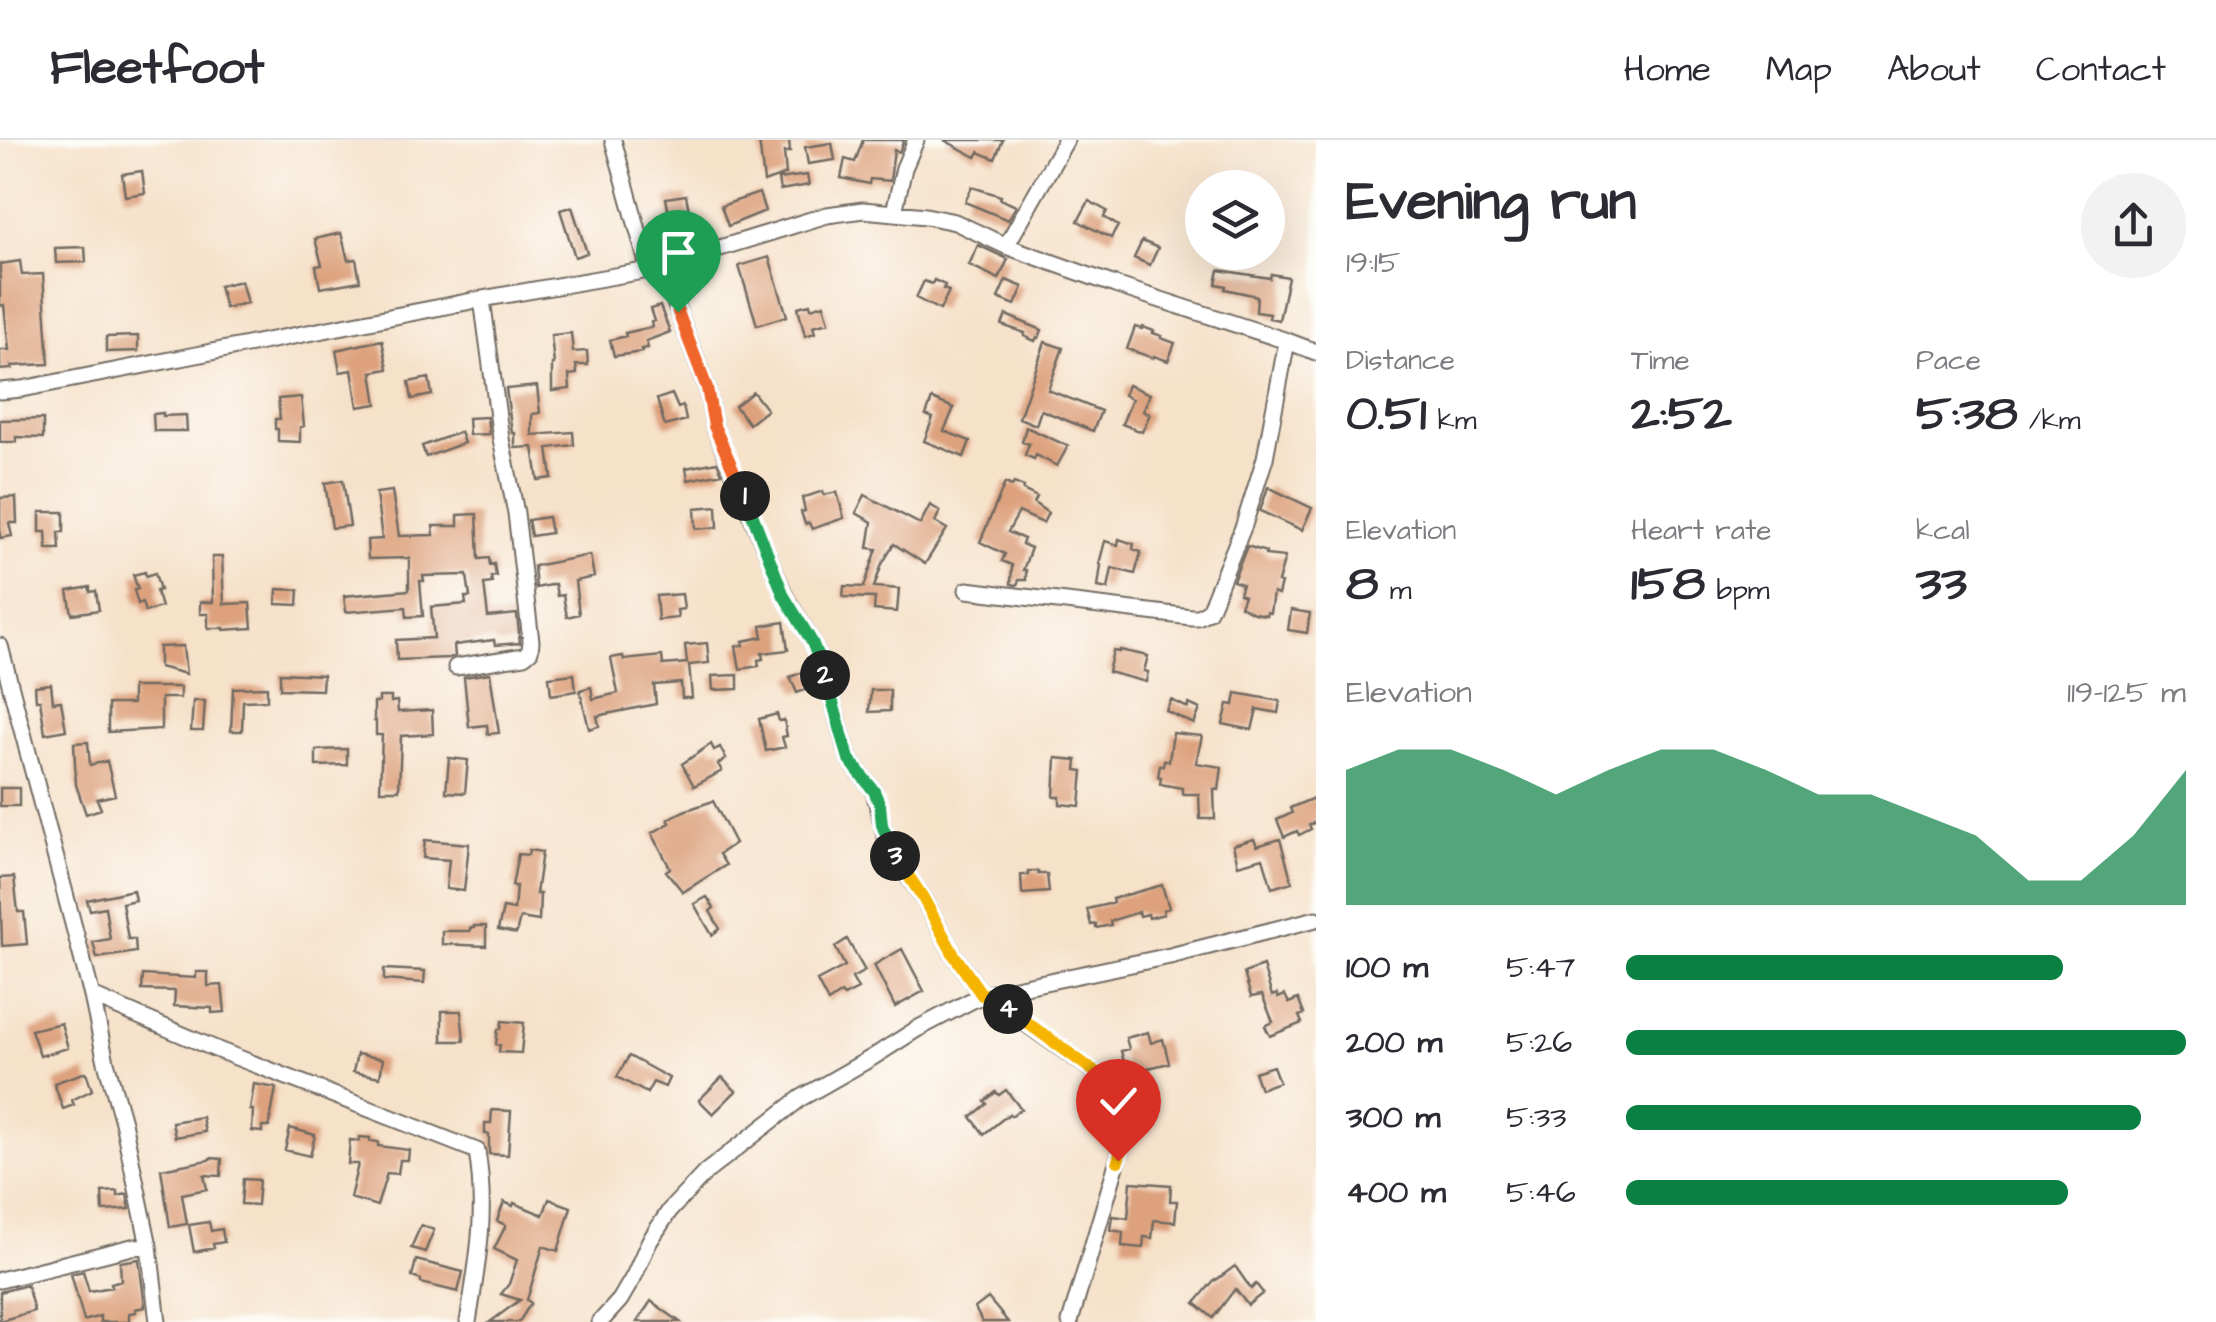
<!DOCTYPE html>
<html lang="en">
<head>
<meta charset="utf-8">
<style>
  body { margin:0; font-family:"Architects Daughter",sans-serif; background:#f2f2f3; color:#2b2b33; height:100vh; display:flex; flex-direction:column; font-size:38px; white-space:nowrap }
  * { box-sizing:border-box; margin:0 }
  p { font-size:32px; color:#7c7c81 }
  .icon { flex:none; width:55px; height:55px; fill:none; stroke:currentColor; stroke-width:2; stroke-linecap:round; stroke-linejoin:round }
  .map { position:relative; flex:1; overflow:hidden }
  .details { display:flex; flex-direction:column; background:#fff; width:900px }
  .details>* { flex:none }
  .tools { position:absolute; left:1185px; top:30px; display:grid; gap:20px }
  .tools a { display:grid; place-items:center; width:100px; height:100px; border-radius:50%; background:#fff; box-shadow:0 10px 40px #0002; font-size:50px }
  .pin { position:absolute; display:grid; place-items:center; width:85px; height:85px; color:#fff; margin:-102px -42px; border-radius:50% 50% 50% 0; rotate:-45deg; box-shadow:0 0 10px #0007 }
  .pin .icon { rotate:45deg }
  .km { position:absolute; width:50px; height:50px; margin:-25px; border-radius:50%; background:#222; color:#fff; font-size:28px; line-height:50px; text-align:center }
  .round { display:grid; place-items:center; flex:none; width:105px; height:105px; border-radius:52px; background:#f2f2f3 }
  .head { display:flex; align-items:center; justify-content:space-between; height:170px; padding:0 30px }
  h1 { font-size:55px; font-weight:800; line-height:75px }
  .figures { display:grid; grid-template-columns:repeat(3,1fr); gap:15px; height:170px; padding:10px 30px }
  .figures div { display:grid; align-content:center }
  .figures b { font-size:50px; font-weight:800 }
  .figures small { font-size:28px; font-weight:400 }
  .figures p { font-size:28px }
  .chart { height:280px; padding:20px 30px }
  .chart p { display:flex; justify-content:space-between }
  .chart svg { width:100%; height:180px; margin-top:10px; fill:#0b8043; opacity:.7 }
  ul { padding:0 30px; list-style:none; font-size:32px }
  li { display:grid; grid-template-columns:160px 120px 1fr; align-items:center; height:75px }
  li i { height:25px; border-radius:12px; background:#0b8043 }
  header { display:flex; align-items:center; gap:60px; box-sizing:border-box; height:140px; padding:0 50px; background:#fff; border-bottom:2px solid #e1e1e2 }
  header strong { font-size:48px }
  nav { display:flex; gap:55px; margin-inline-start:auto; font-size:35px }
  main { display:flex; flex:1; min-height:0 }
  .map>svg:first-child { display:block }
  .building { fill:#dda17d }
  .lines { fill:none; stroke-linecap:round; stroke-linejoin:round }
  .minor-casing { stroke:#726b62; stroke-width:19 }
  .minor { stroke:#fff; stroke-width:15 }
  .split-1-casing { stroke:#fff; stroke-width:20 }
  .split-2-casing { stroke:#fff; stroke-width:20 }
  .split-3-casing { stroke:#fff; stroke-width:20 }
  .split-4-casing { stroke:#fff; stroke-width:20 }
  .split-5-casing { stroke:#fff; stroke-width:20 }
  .split-1 { stroke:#f0652b; stroke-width:12 }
  .split-2 { stroke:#22a559; stroke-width:12 }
  .split-3 { stroke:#22a559; stroke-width:12 }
  .split-4 { stroke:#f5b400; stroke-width:12 }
  .split-5 { stroke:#f5b400; stroke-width:12 }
</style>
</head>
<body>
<header>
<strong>Fleetfoot</strong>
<nav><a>Home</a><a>Map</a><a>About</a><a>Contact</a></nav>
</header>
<main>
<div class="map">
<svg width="1316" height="1182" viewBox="0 0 1316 1182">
  <rect width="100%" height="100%" fill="#fdfcf7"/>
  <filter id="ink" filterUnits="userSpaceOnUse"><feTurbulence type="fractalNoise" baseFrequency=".01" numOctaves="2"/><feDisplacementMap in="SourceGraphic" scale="20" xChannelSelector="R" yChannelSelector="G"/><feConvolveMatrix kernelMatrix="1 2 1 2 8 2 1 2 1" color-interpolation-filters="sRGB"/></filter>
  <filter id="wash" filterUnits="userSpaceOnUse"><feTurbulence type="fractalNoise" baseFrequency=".0048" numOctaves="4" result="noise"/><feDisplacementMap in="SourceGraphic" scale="40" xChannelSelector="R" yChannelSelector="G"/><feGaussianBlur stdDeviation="2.25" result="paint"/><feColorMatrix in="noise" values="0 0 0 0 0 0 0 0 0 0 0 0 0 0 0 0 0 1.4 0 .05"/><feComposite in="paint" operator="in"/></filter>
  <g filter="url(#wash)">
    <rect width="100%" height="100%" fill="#f6e1c9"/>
    <g id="blocks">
      <path class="building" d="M759 0H789L790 12H784L786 34 764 42Z
        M863 0H904L899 12 894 10 890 41 870 39 869 44 841 38 845 19 855 22Z
        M944 0H1003L995 19 979 12 976 17Z
        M832 3 835 20 808 24 805 7Z
        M142 31 145 53 125 56 122 34Z
        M807 35 809 45 780 50 778 39Z
        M972 47 1001 56 1000 59 1016 66 1008 80 965 62Z
        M759 53 765 71 728 86 721 66Z
        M686 55 691 81 671 85 666 58Z
        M1089 61 1107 71 1104 77 1118 86 1111 98 1078 81Z
        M572 67 587 113 575 117 560 70Z
        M341 93 348 120 356 119 360 141 320 148 316 126 322 125 315 99Z
        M1142 101 1158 108 1150 125 1134 118Z
        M978 105 1008 119 999 139 969 125Z
        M85 107 86 122 56 123 55 108Z
        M769 117 787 176 757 185 739 126Z
        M20 121 22 135 43 134 49 224 11 226 12 229 0 230V210H9L4 165 0 166V124Z
        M1219 130 1270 138 1271 134 1288 137 1279 180 1269 178 1270 174 1256 172 1257 156 1225 149 1226 146 1216 144Z
        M934 140 945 145 943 149 949 151 940 170 916 158 924 141 932 144Z
        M1006 140 1023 147 1015 165 998 158Z
        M241 141 247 163 225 168 219 146Z
        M810 164 811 168 824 164 829 182 813 186 815 193 805 196 798 167Z
        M660 166 670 192 646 201 648 208 641 209 642 212 614 216 610 200 626 196 625 193 652 187 651 182 654 181 650 169Z
        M1006 175 1042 190 1039 198 1037 197 1035 201 1024 196 1025 193 1002 185Z
        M1135 187 1142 189 1143 187 1154 191 1153 193 1162 196 1161 198 1175 203 1168 221 1154 216 1153 218 1127 209Z
        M571 193 573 212 587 211 588 225H576L577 234 569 235 570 249 552 251V224H554L551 195Z
        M138 196V211L106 212V197Z
        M382 200 388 229 372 232 377 264 358 267 352 230 340 232 336 210Z
        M1045 202 1063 208 1048 250 1101 271 1093 291 1041 270 1036 285 1019 278Z
        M429 238 432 255 412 259 409 242Z
        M1128 245 1150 254 1143 271 1150 274 1142 292 1122 284 1132 259 1124 255Z
        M537 246 540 273 532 274V295L573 292 574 305 548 308 552 338 538 340 533 307 515 308V293H512L506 249Z
        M753 252 767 270 749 284 735 266Z
        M672 254 678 268 683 266 686 280 665 286 657 259Z
        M301 257 304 286 300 287V302L278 301V289H275V279H280L278 259Z
        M932 259 954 268 944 291 970 301 964 317 924 301 933 278 926 275Z
        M163 273V276L186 275 187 291H154L153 274Z
        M487 277 489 294 469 295 468 278Z
        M43 279V298L16 297V302H0V280Z
        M1026 287 1068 306 1057 326 1036 315 1034 319 1025 315 1029 304 1022 302Z
        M460 292 464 303 426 317 422 306Z
        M717 322 722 333 688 340 686 328Z
        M343 340 350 386 332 388 325 343Z
        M1005 343 1012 346 1014 343 1024 347 1023 350 1037 357 1034 363 1048 373 1043 383 1019 372 1008 392 1024 399 1022 404 1031 408 1023 430H1026V440H1019L1017 445 1011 444 1012 425 1002 421 1005 414 980 402Z
        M1268 347 1312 368 1302 390 1260 371Z
        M392 351 399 396 434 395 433 386H458V375L477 374 479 419 489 418 490 425 494 424 496 436 491 437 492 443 484 444 488 477 517 474 520 503 495 505 494 500 454 505 455 516 449 518 397 520 396 500 434 498 431 467 466 464 465 457H470L467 435 423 436 424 441H420L423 476 407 477 406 467 346 472 344 456 409 450V418L368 419 367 400 382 399 376 353Z
        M823 351 824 355 837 352 844 378 812 389 809 383 805 384 801 372 805 371 802 358Z
        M865 355 920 384 930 365 940 371 935 382 947 389 925 424 894 404 882 424 874 447 899 449 897 472 874 470 875 458 843 457 844 446 864 447 877 409 868 408 872 382 856 373Z
        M16 357 17 383H9L12 396 0 398V358Z
        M717 366 718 387 696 389 695 368Z
        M40 372H64V392H59L60 409H47L46 392H40Z
        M548 377 551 393 531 396 528 380Z
        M1119 399 1134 404 1133 409 1141 412 1135 434 1112 428 1108 449 1098 447 1101 425 1099 424 1105 401 1118 405Z
        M1247 406 1266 412 1265 415 1285 417 1278 442 1281 443 1278 455 1273 453 1270 473 1267 472 1266 475 1254 473 1240 466 1244 456 1239 454 1242 444 1233 441Z
        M590 415 594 437 575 441 579 474 567 477 563 455 557 456 555 444 536 448 534 426Z
        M212 417H222L224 464 250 463 252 488 224 490V488H208V474H200V462H213Z
        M145 432 146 436 155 433 160 450 156 451 161 467 145 472 142 462 138 464 134 450 138 449 133 435Z
        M90 447V452L96 451 99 470 72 474 68 451Z
        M277 449 299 450 298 465 276 464Z
        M682 454 684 469 677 470 678 478 658 480 656 456Z
        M1291 470 1310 473 1307 493 1288 490Z
        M784 482 788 510 762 513 763 519 758 520 759 526 740 529 736 506 744 505 743 501 763 497 761 486Z
        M707 503 709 523 689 525 692 558H682L681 543 654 545 656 564 597 576 599 586 589 589 580 550 591 547 593 559 618 553 611 518 623 516 624 520 662 516 663 525 687 523 685 505Z
        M183 506 186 534 159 527V507Z
        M1120 510 1148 516 1144 531 1148 532 1146 542 1108 532 1113 511 1119 512Z
        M811 529 816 546 797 553 790 537Z
        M280 533 323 535 322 550 280 549Z
        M490 533 499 593 488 594 487 585 469 587 464 537Z
        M574 534 576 551 551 555 549 537Z
        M738 535V549L713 550 712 536Z
        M51 544 53 562 61 561 66 590 45 594 40 560H36L35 546Z
        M132 547H180V558H161V589L108 592V564H132Z
        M267 547V560L243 561 242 591H231L233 548Z
        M871 550H890V571L869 572Z
        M1236 553 1280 561 1278 573 1257 569 1252 590 1223 584 1228 564 1234 565Z
        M379 557H391V562L397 561 398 572 432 570 433 594 401 596 399 650H380L382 595H376V581H374V562H379Z
        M1171 560 1188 568 1189 564 1200 569 1194 584 1166 571Z
        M193 561H205L203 591H191Z
        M777 574 779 581 784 580 787 596 782 597 785 607 766 611 759 579Z
        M1173 593 1202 596 1196 623 1222 627 1219 650 1214 649 1215 679H1200L1199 654H1182V648L1160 644 1161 637H1158L1160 625 1163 626 1164 620 1169 621Z
        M88 602 90 625 107 621 115 655 97 659 101 669 86 674 76 645 74 603Z
        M711 604 714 610 720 607 726 619 718 624 722 631 694 646 682 624Z
        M347 609V625L316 626V610Z
        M449 618 468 620 465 653 446 652Z
        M1056 618 1077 620 1076 630 1083 631 1080 666 1060 664V657H1054Z
        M0 648H19V666H0Z
        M1316 657V682L1309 685 1311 689 1299 695 1297 691 1284 697 1277 680 1292 673 1290 668Z
        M713 661 735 703 719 714 726 725 683 752 666 731 670 728 652 693 670 683 668 679 684 671Z
        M1254 699 1257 706 1280 699 1292 742 1272 748 1263 718 1238 725 1233 705Z
        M425 700 469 704 464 751 446 749 449 720 423 718Z
        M529 710 542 712 536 754H540L539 781 520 778 516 794 498 790 503 768 514 770 516 746H512L518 714 528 715Z
        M1028 731H1038V734H1047L1049 752 1022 754 1021 735H1028Z
        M14 737 18 772H24L27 804 2 806 0 738Z
        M1162 745 1169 768 1163 770 1164 774 1149 778 1148 774 1140 776 1139 772 1110 781 1111 785 1096 788V784L1091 785 1087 769 1113 763 1112 759Z
        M133 750 135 760 122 763 128 799H135L136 812 97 818 93 802 110 799 105 767 90 770 87 760Z
        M707 757 714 768 710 771 720 789 712 795 694 764Z
        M474 786H486V806L442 804V791H470V788H474Z
        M847 799 865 831 852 838 858 849 844 856 841 853 828 862 817 841 845 826 835 807Z
        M902 809 924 851 895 867 874 825Z
        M1263 826 1272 856 1277 854 1278 858 1285 855 1289 863 1298 859 1304 874 1299 876 1302 883 1270 896 1265 886 1273 882 1262 855 1251 857 1244 833Z
        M384 829 425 831 424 843 384 840Z
        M196 832H208V846L222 845 225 872 212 873V868L174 866 175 851 142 850 143 835 196 838Z
        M442 871H461L464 901H442Z
        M502 881 524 883 521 913 499 912 500 905 496 904 498 889H501Z
        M61 883 68 908 40 916 31 890Z
        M1148 892 1151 903 1163 899 1169 923 1140 930 1141 934 1128 937 1121 911 1129 909 1126 898Z
        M357 914 383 919 380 937 353 932Z
        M629 916 669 938 665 947 653 942 647 953 617 937Z
        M1273 926 1279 942 1260 949 1254 932Z
        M86 932 92 950 72 960 74 965 63 969 54 943Z
        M722 937 736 951 713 974 699 960Z
        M254 944 276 948 269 987H262V992L252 991 253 970H250Z
        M1006 950 1021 969 1011 976 1009 974 984 994 971 977 987 964 985 961 996 952 999 955Z
        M492 970 511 971 508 1015 489 1014V994H485V983H491Z
        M202 977 205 992 175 997 172 982Z
        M290 988 315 995 310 1016 285 1010Z
        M359 997 370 998V1001L378 1002V1006L409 1010 408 1020H400L398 1034 387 1033 377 1066 350 1058 358 1024H348L350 1000 359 1001Z
        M210 1018 222 1019 221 1036 204 1035 207 1049 182 1054 187 1084 170 1087 161 1029 209 1020Z
        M243 1039 259 1040 257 1065 241 1064Z
        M1131 1042 1171 1045 1170 1061H1177L1175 1082 1154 1080 1152 1098 1144 1097 1143 1108 1122 1106 1123 1092 1111 1090 1113 1076 1128 1078Z
        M118 1051V1056L127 1054 130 1069 103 1071 102 1052Z
        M549 1059 571 1067 558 1111 543 1106 527 1160 531 1163 519 1182H490L520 1160 501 1154 509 1144 517 1120 494 1109 506 1085 497 1081 504 1062 513 1066 514 1063 543 1075Z
        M209 1082 211 1091 222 1089 224 1102 213 1104 214 1108 194 1112 189 1085Z
        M421 1085 434 1090 425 1112 411 1108Z
        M139 1119 145 1167 135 1169 136 1172 129 1173V1182H100V1176L84 1181 71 1134 83 1131 89 1151 112 1147 111 1143 121 1140 120 1122Z
        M416 1120 463 1132 458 1152 421 1143V1140L412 1137Z
        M1235 1126 1251 1149 1256 1144 1263 1153 1248 1165 1235 1149 1213 1178 1195 1163 1215 1139 1216 1140Z
        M27 1145 34 1171 0 1181V1152Z
        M988 1158 1008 1182H982L975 1168Z
        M651 1161 680 1182H637Z"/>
    </g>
  </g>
  <g filter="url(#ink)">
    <use href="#blocks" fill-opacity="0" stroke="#726b62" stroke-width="2.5"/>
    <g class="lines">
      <g class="minor-casing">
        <path id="minor" d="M613 0 649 130
          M894 72 904 28 916 0
          M1006 106 1066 0
          M664 126 678 172 707 248 714 286 785 456 812 502 825 535 849 619 874 651 885 696 900 725 922 756 954 815 982 855
          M0 251 22 249 482 159 649 130 827 75 863 70 926 76 955 82 1006 106 1115 145 1287 201 1316 212
          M967 450 1191 477H1198L1209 471 1244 385 1265 318 1287 201
          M0 506 92 856 106 922 123 982 149 1106 158 1182
          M456 527 524 516 530 511 531 501 516 373 501 299 482 159
          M990 854 1025 883 1105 939 1127 963V989L1070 1182
          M92 856 218 910 477 1011C487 1074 478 1120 468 1182
          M0 1140 132 1107 149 1106
          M600 1182 620 1160 634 1136 649 1102 670 1070 706 1032 801 958 873 917 917 889 982 855 1170 816 1316 779"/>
      </g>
      <use href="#minor" class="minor"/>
    </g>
  </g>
  <g class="lines" filter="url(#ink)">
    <g class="split-1-casing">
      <path id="split-1" d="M678 172 707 248 714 286 745 356"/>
    </g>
    <g class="split-2-casing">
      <path id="split-2" d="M745 356 784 456 812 502 825 535"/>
    </g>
    <g class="split-3-casing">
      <path id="split-3" d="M825 535 849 619 874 651 880 665 882 685 895 716"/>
    </g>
    <g class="split-4-casing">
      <path id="split-4" d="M895 716 922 756 954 815 982 855 990 854 1008 869"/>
    </g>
    <g class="split-5-casing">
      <path id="split-5" d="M1008 869 1105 939 1127 963V989L1118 1021"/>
    </g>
    <use href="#split-1" class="split-1"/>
    <use href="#split-2" class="split-2"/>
    <use href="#split-3" class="split-3"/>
    <use href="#split-4" class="split-4"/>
    <use href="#split-5" class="split-5"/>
  </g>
</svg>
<div class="tools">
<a><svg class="icon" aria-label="layers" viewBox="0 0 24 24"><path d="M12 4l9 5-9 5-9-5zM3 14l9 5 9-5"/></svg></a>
</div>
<div class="pin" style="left:678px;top:172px;background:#1e9e55"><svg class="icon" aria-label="arrive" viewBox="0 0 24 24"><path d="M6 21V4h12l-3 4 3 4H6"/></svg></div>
<div class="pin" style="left:1118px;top:1021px;background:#d93025"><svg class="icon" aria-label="check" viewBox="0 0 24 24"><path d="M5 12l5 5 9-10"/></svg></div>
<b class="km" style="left:745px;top:356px">1</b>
<b class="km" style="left:825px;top:535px">2</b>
<b class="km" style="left:895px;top:716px">3</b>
<b class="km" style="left:1008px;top:869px">4</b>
</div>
<section class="details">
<div class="head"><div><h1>Evening run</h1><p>19:15</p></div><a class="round"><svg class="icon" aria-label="share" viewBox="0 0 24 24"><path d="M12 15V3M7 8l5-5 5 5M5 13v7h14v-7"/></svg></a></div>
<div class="figures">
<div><p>Distance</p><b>0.51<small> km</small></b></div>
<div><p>Time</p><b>2:52</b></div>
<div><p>Pace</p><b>5:38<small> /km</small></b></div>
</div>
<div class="figures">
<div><p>Elevation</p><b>8<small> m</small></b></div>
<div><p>Heart rate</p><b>158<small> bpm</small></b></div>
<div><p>kcal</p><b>33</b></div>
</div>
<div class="chart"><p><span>Elevation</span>119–125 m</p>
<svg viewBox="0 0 160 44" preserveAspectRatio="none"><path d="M0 44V11L10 6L20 6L30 11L40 17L50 11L60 6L70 6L80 11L90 17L100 17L110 22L120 27L130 38L140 38L150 27L160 11V44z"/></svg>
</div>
<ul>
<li><b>100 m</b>5:47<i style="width:78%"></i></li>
<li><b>200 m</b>5:26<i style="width:100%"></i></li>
<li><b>300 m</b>5:33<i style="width:92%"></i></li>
<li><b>400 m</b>5:46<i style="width:79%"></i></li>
</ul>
</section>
</main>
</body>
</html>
